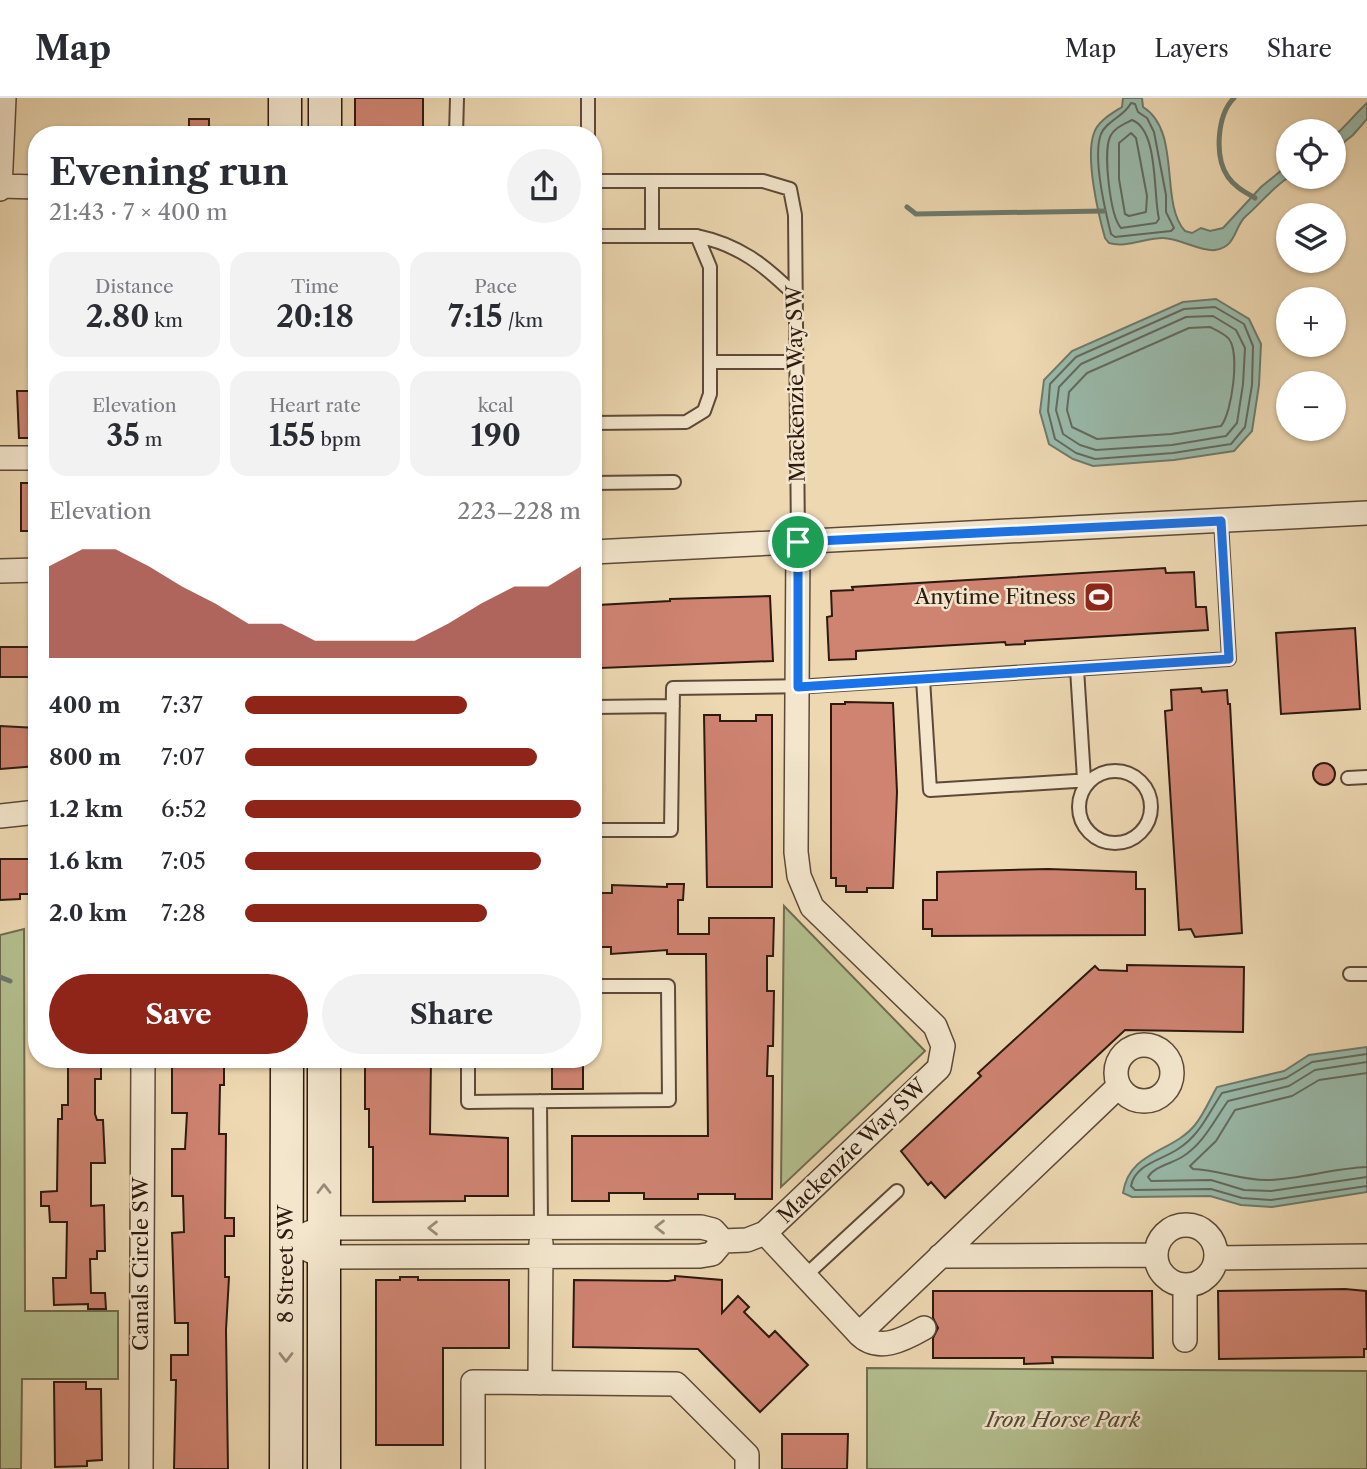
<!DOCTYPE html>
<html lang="en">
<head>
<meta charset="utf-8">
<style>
  body { margin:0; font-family:"Libre Caslon Text",serif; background:#f2f2f3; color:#2b2b33; height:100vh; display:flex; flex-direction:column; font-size:26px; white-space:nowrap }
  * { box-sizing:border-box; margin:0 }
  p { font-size:23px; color:#7c7c81 }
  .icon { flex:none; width:38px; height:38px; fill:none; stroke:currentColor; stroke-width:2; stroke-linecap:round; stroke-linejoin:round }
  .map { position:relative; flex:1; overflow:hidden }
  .sheet { position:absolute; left:28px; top:28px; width:574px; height:942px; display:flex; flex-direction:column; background:#fff; border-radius:28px; box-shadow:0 2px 5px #0004 }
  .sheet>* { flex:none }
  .fabs { position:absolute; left:1276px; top:21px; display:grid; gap:14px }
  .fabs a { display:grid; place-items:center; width:70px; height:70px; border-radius:50%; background:#fff; box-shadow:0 2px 5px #0004; font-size:35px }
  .pin { position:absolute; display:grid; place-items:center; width:60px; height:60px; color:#fff; margin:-30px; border:4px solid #fff; border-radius:50%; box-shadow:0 2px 7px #0007 }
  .round { display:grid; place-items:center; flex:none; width:74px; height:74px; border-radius:37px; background:#f2f2f3 }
  .headline { display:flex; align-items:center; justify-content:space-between; height:119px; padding:0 21px }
  h1 { font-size:38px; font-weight:700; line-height:52px }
  .stats { display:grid; grid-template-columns:repeat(3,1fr); gap:10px; height:119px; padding:7px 21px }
  .stats div { display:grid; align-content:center; border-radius:18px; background:#f2f2f3; text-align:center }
  .stats b { font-size:30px; font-weight:700 }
  .stats small { font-size:19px; font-weight:400 }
  .stats p { font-size:19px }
  .chart { height:196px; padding:14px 21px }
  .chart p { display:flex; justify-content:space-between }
  .chart svg { width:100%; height:126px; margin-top:7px; fill:#8f2418; opacity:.7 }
  .primary-button { display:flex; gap:14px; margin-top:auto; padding:14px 21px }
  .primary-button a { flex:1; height:80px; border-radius:42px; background:#8f2418; color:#fff; font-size:28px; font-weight:700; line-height:80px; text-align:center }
  .primary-button a+a { background:#f2f2f3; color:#2b2b33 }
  ul { padding:0 21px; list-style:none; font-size:23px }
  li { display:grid; grid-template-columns:112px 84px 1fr; align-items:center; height:52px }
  li i { height:18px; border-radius:9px; background:#8f2418 }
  header { display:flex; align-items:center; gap:42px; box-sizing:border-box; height:98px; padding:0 35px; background:#fff; border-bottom:2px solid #e1e1e2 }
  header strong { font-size:33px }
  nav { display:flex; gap:38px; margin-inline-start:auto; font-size:24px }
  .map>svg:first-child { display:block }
  .green { fill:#b4bf8f; stroke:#706c50; stroke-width:2 }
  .water { fill:#99baab; stroke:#6e7a6d; stroke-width:2 }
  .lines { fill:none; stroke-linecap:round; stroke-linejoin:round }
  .shore { stroke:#636a5e; stroke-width:2 }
  .stream { stroke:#6e7a6d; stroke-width:5 }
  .building { fill:#cf8371; stroke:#2d1910; stroke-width:2 }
  .lane-casing { stroke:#5d4938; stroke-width:16 }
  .street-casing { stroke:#5d4938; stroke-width:26 }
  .secondary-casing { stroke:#2d1910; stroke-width:35 }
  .lane { stroke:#f3e6cd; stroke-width:12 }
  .street { stroke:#f3e6cd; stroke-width:23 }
  .secondary { stroke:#f3e6cd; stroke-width:32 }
  .oneway { stroke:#9a8a78 }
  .route-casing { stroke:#fff; stroke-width:14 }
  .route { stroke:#1a73e8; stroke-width:9 }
  .labels { text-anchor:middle; stroke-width:5; stroke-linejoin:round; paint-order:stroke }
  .street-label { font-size:21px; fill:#2d1910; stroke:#f3e6cd }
  .poi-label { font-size:21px; fill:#2d1910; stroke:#f3e6cd; text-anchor:end }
  .park-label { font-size:21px; font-style:italic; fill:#564b36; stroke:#f3e6cd }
</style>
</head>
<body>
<header>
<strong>Map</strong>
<nav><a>Map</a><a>Layers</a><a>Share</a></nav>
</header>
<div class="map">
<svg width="1367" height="1371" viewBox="0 0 1367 1371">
  <rect width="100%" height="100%" fill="#edd8b2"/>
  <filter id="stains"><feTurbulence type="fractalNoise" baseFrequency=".00286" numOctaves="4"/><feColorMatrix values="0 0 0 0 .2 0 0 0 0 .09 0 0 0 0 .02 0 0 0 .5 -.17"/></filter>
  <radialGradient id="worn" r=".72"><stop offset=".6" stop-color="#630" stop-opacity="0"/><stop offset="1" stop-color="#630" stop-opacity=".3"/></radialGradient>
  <path class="green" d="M784 808 925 953 781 1089Z
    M24 831 25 1213H118V1281H22L21 1371H0V837Z
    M867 1270 1367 1273V1371H867Z"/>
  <path class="water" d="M1123 0H1142L1143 9C1182 33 1159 105 1185 133L1192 135 1201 130 1210 133 1223 130 1261 89 1288 67 1289 79C1272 90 1261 105 1246 118 1234 128 1237 149 1215 152 1201 154 1179 140 1163 140 1145 140 1126 150 1109 145L1105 140C1098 115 1085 59 1094 35 1098 23 1111 16 1122 9Z
    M1367 5V21L1353 37 1334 52V38C1346 28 1355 16 1367 5Z
    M1216 201 1249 221 1261 246 1259 287 1252 333 1234 353 1174 362 1093 368 1073 361 1049 346 1040 314 1044 282 1072 253 1183 204Z
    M1367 949V1094L1272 1109 1241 1107 1210 1098 1132 1099 1123 1095C1129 1053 1172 1055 1195 1027 1204 1016 1210 1001 1217 989L1284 973 1309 957Z"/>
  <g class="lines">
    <path class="shore" d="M1131 5 1135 6 1138 14 1147 20 1154 34 1166 97V114L1174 130 1171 133 1115 139 1111 136C1105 112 1092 59 1101 36 1107 22 1124 19 1131 5Z
      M1132 22C1159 32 1153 98 1159 121L1156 125 1121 130C1110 118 1103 54 1110 39 1114 30 1124 26 1132 22Z
      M1131 35 1136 40 1147 98 1146 114 1129 118 1125 116 1119 81V45Z
      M1215 209 1244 226 1253 248 1252 287 1245 329 1231 346 1173 355 1095 361 1076 355 1055 341 1048 313 1050 286 1076 259 1184 211Z
      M1213 218 1236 232 1245 250 1243 286 1237 325 1226 338 1172 347 1096 352 1080 347 1063 336 1056 312 1059 289 1081 266 1186 219Z
      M1210 229C1216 232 1225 236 1229 241 1240 255 1232 315 1221 328L1171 336 1097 341 1072 329 1067 312 1069 294 1087 275 1189 230Z
      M1367 956 1312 964 1286 980 1222 995C1208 1016 1200 1037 1178 1051 1162 1062 1135 1066 1131 1088L1135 1092 1211 1091 1242 1100 1271 1102 1367 1088
      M1367 964 1315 972 1289 988 1228 1003C1213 1024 1204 1045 1182 1059 1171 1066 1155 1068 1148 1079L1151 1083 1211 1082 1244 1092 1271 1093 1367 1079
      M1367 975 1319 982 1292 998 1235 1012 1216 1043 1190 1068 1193 1071C1219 1072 1243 1083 1269 1082 1302 1081 1334 1070 1367 1069"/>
    <path class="stream" d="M1234 0C1217 17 1214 59 1228 79 1235 89 1245 94 1255 100
      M907 109 916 116 1104 113
      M0 879 10 883"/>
  </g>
  <path class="building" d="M355 0H423V37H355Z
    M189 21H209V37H189Z
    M17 293H37V340H19Z
    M21 385H37V433H21Z
    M1165 470 1166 475 1194 474 1196 509H1206L1208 532 1025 543V546L1006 547 1005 544 856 553V561L829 562 827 519 832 518 831 493 853 492 852 489Z
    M770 498 773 563 601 570 598 507 670 503V501Z
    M1355 530 1360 611 1281 616 1276 535Z
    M0 549H36V579H0Z
    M1201 590 1202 594 1227 592 1228 606H1230L1242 835 1195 839 1191 831 1179 832 1165 613 1172 612 1171 592Z
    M845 604 893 605 897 694 893 790H867V794H846V788H836V780H831V606H845Z
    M704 617H720V623H756V617H772V789H707Z
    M0 628 37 630V668L0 671Z
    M1313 676a11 11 0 1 1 22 0a11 11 0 1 1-22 0Z
    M0 761H37V796H20V801L0 802Z
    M1048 771 1136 774V791H1145V837L932 838V831H923V802H937V774Z
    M667 786H684L683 802H678V836H709V820H774L773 858H767V893H774L773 948H768L767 978H773L772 1101H735V1096H698V1101H644V1095H609V1103H572V1038H708L706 856H667V852L611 856V849H593V795H612V787L667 789Z
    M1127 867 1244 869 1243 934 1125 932 945 1100 931 1084 928 1087 901 1053 981 978 978 975 1095 868 1099 872 1127 873Z
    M190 961H224V987H220L219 1036H226L225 1120H234V1138H225V1179H229L226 1232 228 1371H174L176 1282H171V1257H188V1225H175L172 1135 184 1134 183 1098H172V1051H185L187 1015H172V966L190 965Z
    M372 961H431L430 1036 508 1040V1098H465V1103L373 1104V1049H369V1011H365V969H372Z
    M68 964H101V981H95V1016L97 1022H103L105 1065H91V1108L104 1107 105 1153H97V1161H90L91 1195H105L106 1211H88V1206L54 1207 53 1180H66L67 1124H50L49 1108H41V1094L57 1093 58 1021H62V1007H68Z
    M552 968H583V991H552Z
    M675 1178 722 1182V1215L738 1198 749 1209 744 1214 769 1239 775 1233 808 1267 760 1314 698 1251 573 1249 574 1182 668 1183 675 1182Z
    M400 1179H418V1182H509V1250H443V1347H376V1182H400Z
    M1345 1191 1366 1193 1367 1251H1364V1259L1219 1261 1218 1193Z
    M933 1193H1152L1153 1260 1052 1259 1053 1265 1024 1266V1260H933V1240L938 1230 933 1220Z
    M54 1284H86V1291H101L102 1362 87 1363V1368L55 1369Z
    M782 1336H848L847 1371H782Z"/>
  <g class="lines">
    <g class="lane-casing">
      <path id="lane" d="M588 0V37
        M456 37 457 0
        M593 83H763L790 91 795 117 798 444
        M593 138H697L710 169V264
        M652 138V83
        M697 138C740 147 764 167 795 197
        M593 325 686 324 704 313 710 296V264H796
        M593 385 674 384
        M1077 571 1084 681
        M923 581 930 692 1091 682
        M593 609 673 608
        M1079 709a36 36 0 1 1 72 0a36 36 0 1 1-72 0Z
        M1348 680 1367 679
        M593 732H671L673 590 811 588 1229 561 1221 423
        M1350 876H1367
        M468 961V1004L669 1002 668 888H593
        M540 1003 541 1129
        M805 1178 897 1093"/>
    </g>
    <g class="street-casing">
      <path id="street" d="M1 88 37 89
        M0 91 4 0
        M0 360H37
        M593 454 1367 415
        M0 473 37 472
        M0 718 37 714
        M1116 975a28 28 0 1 1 56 0a28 28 0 1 1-56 0Z
        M1156 1157a30 30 0 1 1 60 0a30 30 0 1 1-60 0Z
        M309 1135 324 1130 701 1129 713 1132 723 1143
        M765 1135 859 1236 1119 988
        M287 1142 324 1159 700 1158 712 1156 723 1143 747 1142 765 1135 939 970 943 948 935 928 812 809 799 778 796 754 798 444
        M940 1158 1155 1157
        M1216 1160 1367 1158
        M859 1236C878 1255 903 1242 924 1230
        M1185 1242V1187
        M540 1285 541 1145
        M141 1371 143 961
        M473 1371V1284L676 1286 747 1357V1371"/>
    </g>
    <g class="secondary-casing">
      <path id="secondary" d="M285 0V37
        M325 37V0
        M286 1371 287 961
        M324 1371V961"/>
    </g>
    <use href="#lane" class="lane"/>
    <use href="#street" class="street"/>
    <use href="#secondary" class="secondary"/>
  </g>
  <defs><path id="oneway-chevron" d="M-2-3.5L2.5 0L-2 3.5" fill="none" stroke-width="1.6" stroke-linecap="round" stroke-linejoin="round" transform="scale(1.75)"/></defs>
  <g class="oneway">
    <use href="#oneway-chevron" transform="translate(324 1091) rotate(-90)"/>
    <use href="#oneway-chevron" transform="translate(660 1129) rotate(180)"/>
    <use href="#oneway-chevron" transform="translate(433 1130) rotate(180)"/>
    <use href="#oneway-chevron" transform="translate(286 1259) rotate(90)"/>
  </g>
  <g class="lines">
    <g class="route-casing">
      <path id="route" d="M1221 423 1229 561 798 589V444Z"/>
    </g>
    <use href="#route" class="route"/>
  </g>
  <defs>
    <g id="stadium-square" transform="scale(1.575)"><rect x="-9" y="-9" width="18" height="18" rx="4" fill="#8f2418" stroke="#f3e6cd"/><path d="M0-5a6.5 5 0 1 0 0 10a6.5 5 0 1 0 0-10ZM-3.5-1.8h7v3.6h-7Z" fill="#fff"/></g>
  </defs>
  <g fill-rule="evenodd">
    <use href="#stadium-square" x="1099" y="499"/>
  </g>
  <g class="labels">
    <g class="street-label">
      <text transform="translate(796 286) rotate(-91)" y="7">Mackenzie Way SW</text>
      <text transform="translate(852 1053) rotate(-44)" y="7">Mackenzie Way SW</text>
      <text transform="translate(141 1166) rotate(-90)" y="7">Canals Circle SW</text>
      <text transform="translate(286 1166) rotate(-90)" y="7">8 Street SW</text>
    </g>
    <g class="poi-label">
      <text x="1076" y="506">Anytime Fitness</text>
    </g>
    <g class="park-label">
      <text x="1063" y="1329">Iron Horse Park</text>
    </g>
  </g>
  <rect width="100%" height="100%" filter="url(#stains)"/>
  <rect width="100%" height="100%" fill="url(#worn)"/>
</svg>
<div class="fabs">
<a><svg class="icon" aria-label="locate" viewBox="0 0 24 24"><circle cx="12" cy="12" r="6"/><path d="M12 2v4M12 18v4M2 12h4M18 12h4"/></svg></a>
<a><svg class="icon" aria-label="layers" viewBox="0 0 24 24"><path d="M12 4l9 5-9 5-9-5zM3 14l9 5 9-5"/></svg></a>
<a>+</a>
<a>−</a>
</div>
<div class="pin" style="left:798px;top:444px;background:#1e9e55"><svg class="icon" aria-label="arrive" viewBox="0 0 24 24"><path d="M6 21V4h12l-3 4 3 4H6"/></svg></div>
<section class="sheet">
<div class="headline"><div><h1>Evening run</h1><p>21:43 · 7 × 400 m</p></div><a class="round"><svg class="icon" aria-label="share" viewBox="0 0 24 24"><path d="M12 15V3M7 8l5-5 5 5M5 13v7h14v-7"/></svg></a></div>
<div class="stats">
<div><p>Distance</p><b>2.80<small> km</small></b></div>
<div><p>Time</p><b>20:18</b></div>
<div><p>Pace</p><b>7:15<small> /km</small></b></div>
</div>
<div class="stats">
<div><p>Elevation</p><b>35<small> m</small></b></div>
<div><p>Heart rate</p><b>155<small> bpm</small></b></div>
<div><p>kcal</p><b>190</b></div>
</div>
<div class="chart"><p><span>Elevation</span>223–228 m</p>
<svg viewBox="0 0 160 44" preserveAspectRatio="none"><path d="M0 44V12L10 6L20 6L30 12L40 19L50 25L60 32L70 32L80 38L90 38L100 38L110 38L120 32L130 25L140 19L150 19L160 12V44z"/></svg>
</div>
<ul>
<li><b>400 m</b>7:37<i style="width:66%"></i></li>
<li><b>800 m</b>7:07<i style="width:87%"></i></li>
<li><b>1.2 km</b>6:52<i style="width:100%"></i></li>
<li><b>1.6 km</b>7:05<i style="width:88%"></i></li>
<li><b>2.0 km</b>7:28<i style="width:72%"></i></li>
</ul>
<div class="primary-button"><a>Save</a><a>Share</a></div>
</section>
</div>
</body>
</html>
